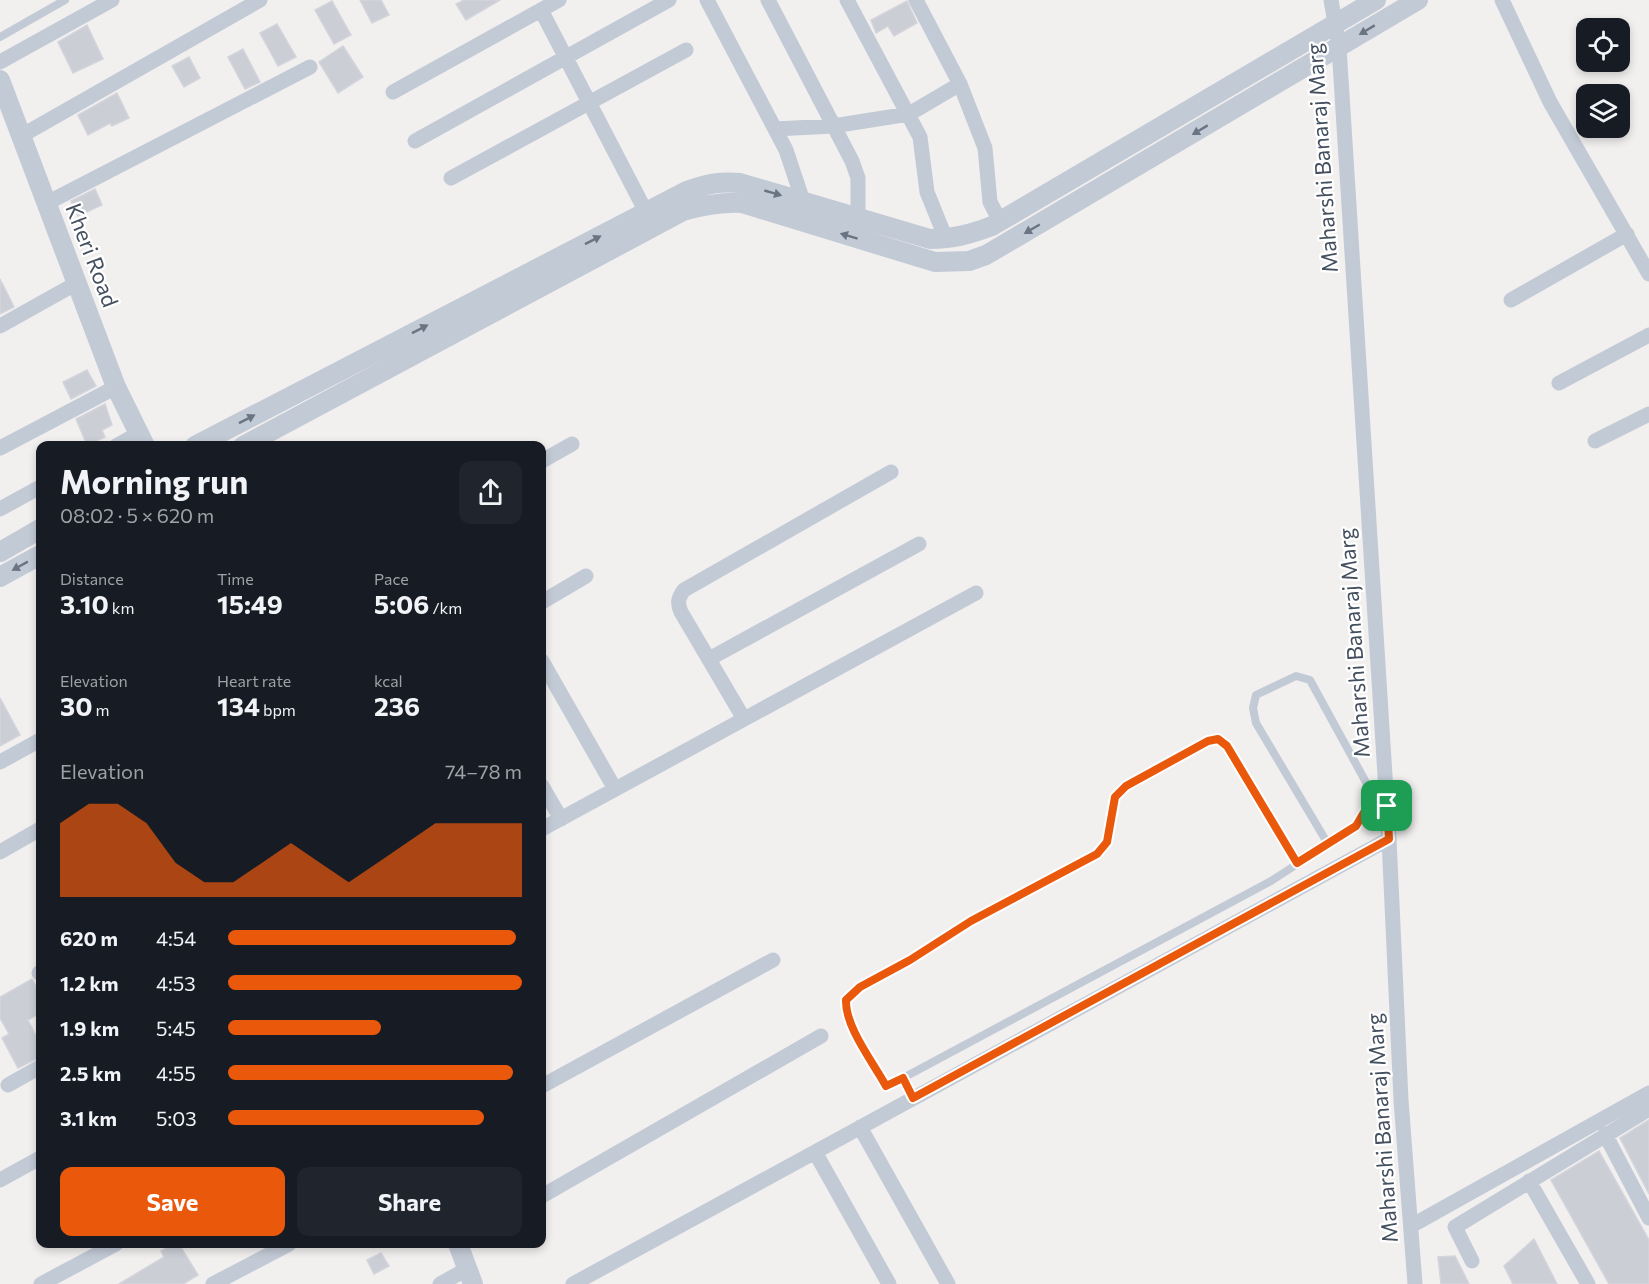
<!DOCTYPE html>
<html lang="en">
<head>
<meta charset="utf-8">
<style>
  body { margin:0; font-family:Commissioner,sans-serif; background:#20242c; color:#f1f3f6; height:100vh; display:flex; flex-direction:column; font-size:22px; white-space:nowrap }
  * { box-sizing:border-box; margin:0 }
  p { font-size:20px; color:#9ea1a6 }
  .icon { flex:none; width:33px; height:33px; fill:none; stroke:currentColor; stroke-width:2; stroke-linecap:round; stroke-linejoin:round }
  .map { position:relative; flex:1; overflow:hidden }
  .drawer { position:absolute; left:36px; top:441px; width:510px; height:807px; display:flex; flex-direction:column; background:#171b24; border-radius:12px; box-shadow:0 3px 9px #0003 }
  .drawer>* { flex:none }
  .controls { position:absolute; left:1576px; top:18px; display:grid; gap:12px }
  .controls a { display:grid; place-items:center; width:54px; height:54px; border-radius:12px; background:#171b24; box-shadow:0 3px 9px #0003; font-size:30px }
  .pin { position:absolute; display:grid; place-items:center; width:51px; height:51px; color:#fff; margin:-26px; border-radius:12px; box-shadow:0 3px 9px #0006 }
  .round { display:grid; place-items:center; flex:none; width:63px; height:63px; border-radius:12px; background:#20242c }
  .headline { display:flex; align-items:center; justify-content:space-between; height:102px; padding:0 24px }
  h1 { font-size:33px; font-weight:700; line-height:45px }
  .figures { display:grid; grid-template-columns:repeat(3,1fr); gap:9px; height:102px; padding:6px 24px }
  .figures div { display:grid; align-content:center }
  .figures b { font-size:26px; font-weight:700 }
  .figures small { font-size:16px; font-weight:400 }
  .figures p { font-size:16px }
  .chart { height:168px; padding:12px 24px }
  .chart p { display:flex; justify-content:space-between }
  .chart svg { width:100%; height:108px; margin-top:6px; fill:#ea580c; opacity:.7 }
  .button { display:flex; gap:12px; margin-top:auto; padding:12px 24px }
  .button a { flex:1; height:69px; border-radius:12px; background:#ea580c; color:#fff; font-size:24px; font-weight:700; line-height:69px; text-align:center }
  .button a+a { background:#20242c; color:#f1f3f6 }
  ul { padding:0 24px; list-style:none; font-size:20px }
  li { display:grid; grid-template-columns:96px 72px 1fr; align-items:center; height:45px }
  li i { height:15px; border-radius:8px; background:#ea580c }
  .map>svg:first-child { display:block }
  .building { fill:#cbced5; stroke:#d3d4dc; stroke-width:1.5 }
  .lines { fill:none; stroke-linecap:round; stroke-linejoin:round }
  .service { stroke:#c2cad6; stroke-width:8 }
  .minor { stroke:#c2cad6; stroke-width:15 }
  .tertiary { stroke:#c2cad6; stroke-width:20 }
  .oneway { fill:#6a7583 }
  .route-casing { stroke:#fff; stroke-width:12 }
  .route { stroke:#ea580c; stroke-width:8 }
  .labels { text-anchor:middle; stroke-width:4.5; stroke-linejoin:round; paint-order:stroke }
  .street-label { font-size:22px; fill:#45505f; stroke:#fff }
</style>
</head>
<body>
<div class="map">
<svg width="1649" height="1284" viewBox="0 0 1649 1284">
  <rect width="100%" height="100%" fill="#f2efef"/>
  <path class="building" d="M360 0H381L389 15 372 23Z
    M464 0H500L466 20 456 4Z
    M332 1 351 35 334 44 315 10Z
    M907 1 917 23 894 36 888 26 876 33 871 20Z
    M277 24 296 57 278 66 260 33Z
    M87 25 103 59 73 73 58 42Z
    M343 46 363 77 338 93 319 62Z
    M243 49 260 82 245 89 228 57Z
    M189 57 200 78 184 87 172 66Z
    M117 93 129 118 112 126 110 123 88 135 78 115Z
    M95 189 102 205 78 216 71 201Z
    M0 279 14 307 0 314Z
    M87 370 96 386 71 399 63 382Z
    M105 404 112 425 102 430 105 437 87 445 76 419Z
    M0 698 20 735 0 746Z
    M32 979 40 994V1013L28 1020 40 1044V1057L18 1068 2 1038 9 1034 0 1018V997Z
    M1649 1120V1194L1620 1138Z
    M1599 1151 1649 1240V1284H1609L1551 1180Z
    M1534 1239 1557 1284H1513L1504 1266Z
    M174 1244H179L198 1275 183 1284H119L164 1257 161 1251Z
    M381 1253 389 1266 374 1274 367 1260Z
    M1455 1256 1469 1284H1441L1438 1257Z"/>
  <g class="lines">
    <path class="service" d="M0 37 65 0
      M1328 844 1256 723 1253 708 1256 695 1296 676 1310 680 1368 786H1386
      M903 1078 886 1086C872 1062 845 1027 846 1000L860 987 910 960 971 921 1097 854 1107 842 1115 797 1126 786 1208 741 1218 739 1227 746 1297 863
      M913 1098 903 1078 1271 881 1356 826 1366 809 1387 806"/>
    <path class="minor" d="M707 0 786 150 803 201
      M768 0 852 161 858 178V217
      M847 0 920 137 927 192 946 239
      M916 0 960 84 985 148 990 202 1000 221
      M1331 0 1339 47 1389 839 1401 1100 1415 1284
      M1502 0 1550 102 1649 274
      M541 10 646 212
      M0 62 112 0
      M393 92 559 0
      M775 129 833 126 909 114 960 84
      M21 136 260 0
      M415 141 669 0
      M451 178 686 50
      M47 203 310 67
      M1511 300 1627 234
      M0 326 77 283
      M1559 383 1649 335
      M1595 441 1649 414
      M116 446 139 433
      M0 448 116 387
      M542 461 572 444
      M0 509 40 487
      M542 602 586 576
      M709 659 919 544
      M542 661 615 789
      M744 719 681 612C677 603 678 598 684 590L891 472
      M0 762 40 740
      M542 786 561 819
      M542 829 976 593
      M0 852 40 829
      M39 973 40 972
      M8 1085 40 1067
      M542 1086 773 960
      M860 1127 948 1284
      M1605 1134 1649 1218
      M815 1152 889 1284
      M0 1180 40 1158
      M1529 1181 1588 1284
      M542 1196 821 1036
      M1411 1226 1649 1093
      M1472 1261 1455 1227 1649 1109
      M41 1284 116 1244
      M213 1284 289 1244
      M440 1284 467 1269
      M573 1284 1389 839"/>
    <path class="tertiary" d="M0 80 116 387 145 446
      M195 446 687 191C706 184 720 181 740 183L930 239C953 239 971 234 992 226L1376 0
      M243 446 683 211C704 205 721 202 742 203L935 262 969 261 986 255 1418 0
      M0 552 40 529
      M0 577 40 555
      M458 1244 473 1284"/>
  </g>
  <defs><path id="oneway-solid" d="M-6-.8H1V-3.2L6.5 0L1 3.2V.8H-6Z" transform="scale(1.5)"/></defs>
  <g class="oneway">
    <use href="#oneway-solid" transform="translate(1367 30) rotate(149)"/>
    <use href="#oneway-solid" transform="translate(1200 130) rotate(149)"/>
    <use href="#oneway-solid" transform="translate(773 193) rotate(16)"/>
    <use href="#oneway-solid" transform="translate(1032 229) rotate(150)"/>
    <use href="#oneway-solid" transform="translate(849 236) rotate(-163)"/>
    <use href="#oneway-solid" transform="translate(593 240) rotate(-27)"/>
    <use href="#oneway-solid" transform="translate(420 329) rotate(-27)"/>
    <use href="#oneway-solid" transform="translate(247 419) rotate(-27)"/>
    <use href="#oneway-solid" transform="translate(20 566) rotate(151)"/>
  </g>
  <g class="lines">
    <g class="route-casing">
      <path id="route" d="M1218 739 1227 746 1297 863 1356 826 1366 809 1387 806 1389 839 913 1098 903 1078 886 1086C873 1062 845 1027 846 1000L860 987 910 960 971 921 1097 854 1107 842 1115 797 1126 786 1208 741Z"/>
    </g>
    <use href="#route" class="route"/>
  </g>
  <g class="labels">
    <g class="street-label">
      <text transform="translate(1322 158) rotate(-94)" y="8">Maharshi Banaraj Marg</text>
      <text transform="translate(92 255) rotate(69)" y="8">Kheri Road</text>
      <text transform="translate(1354 643) rotate(-94)" y="8">Maharshi Banaraj Marg</text>
      <text transform="translate(1382 1128) rotate(-94)" y="8">Maharshi Banaraj Marg</text>
    </g>
  </g>
</svg>
<div class="controls">
<a><svg class="icon" aria-label="locate" viewBox="0 0 24 24"><circle cx="12" cy="12" r="6"/><path d="M12 2v4M12 18v4M2 12h4M18 12h4"/></svg></a>
<a><svg class="icon" aria-label="layers" viewBox="0 0 24 24"><path d="M12 4l9 5-9 5-9-5zM3 14l9 5 9-5"/></svg></a>
</div>
<div class="pin" style="left:1387px;top:806px;background:#1e9e55"><svg class="icon" aria-label="arrive" viewBox="0 0 24 24"><path d="M6 21V4h12l-3 4 3 4H6"/></svg></div>
<section class="drawer">
<div class="headline"><div><h1>Morning run</h1><p>08:02 · 5 × 620 m</p></div><a class="round"><svg class="icon" aria-label="share" viewBox="0 0 24 24"><path d="M12 15V3M7 8l5-5 5 5M5 13v7h14v-7"/></svg></a></div>
<div class="figures">
<div><p>Distance</p><b>3.10<small> km</small></b></div>
<div><p>Time</p><b>15:49</b></div>
<div><p>Pace</p><b>5:06<small> /km</small></b></div>
</div>
<div class="figures">
<div><p>Elevation</p><b>30<small> m</small></b></div>
<div><p>Heart rate</p><b>134<small> bpm</small></b></div>
<div><p>kcal</p><b>236</b></div>
</div>
<div class="chart"><p><span>Elevation</span>74–78 m</p>
<svg viewBox="0 0 160 44" preserveAspectRatio="none"><path d="M0 44V14L10 6L20 6L30 14L40 30L50 38L60 38L70 30L80 22L90 30L100 38L110 30L120 22L130 14L140 14L150 14L160 14V44z"/></svg>
</div>
<ul>
<li><b>620 m</b>4:54<i style="width:98%"></i></li>
<li><b>1.2 km</b>4:53<i style="width:100%"></i></li>
<li><b>1.9 km</b>5:45<i style="width:52%"></i></li>
<li><b>2.5 km</b>4:55<i style="width:97%"></i></li>
<li><b>3.1 km</b>5:03<i style="width:87%"></i></li>
</ul>
<div class="button"><a>Save</a><a>Share</a></div>
</section>
</div>
</body>
</html>
